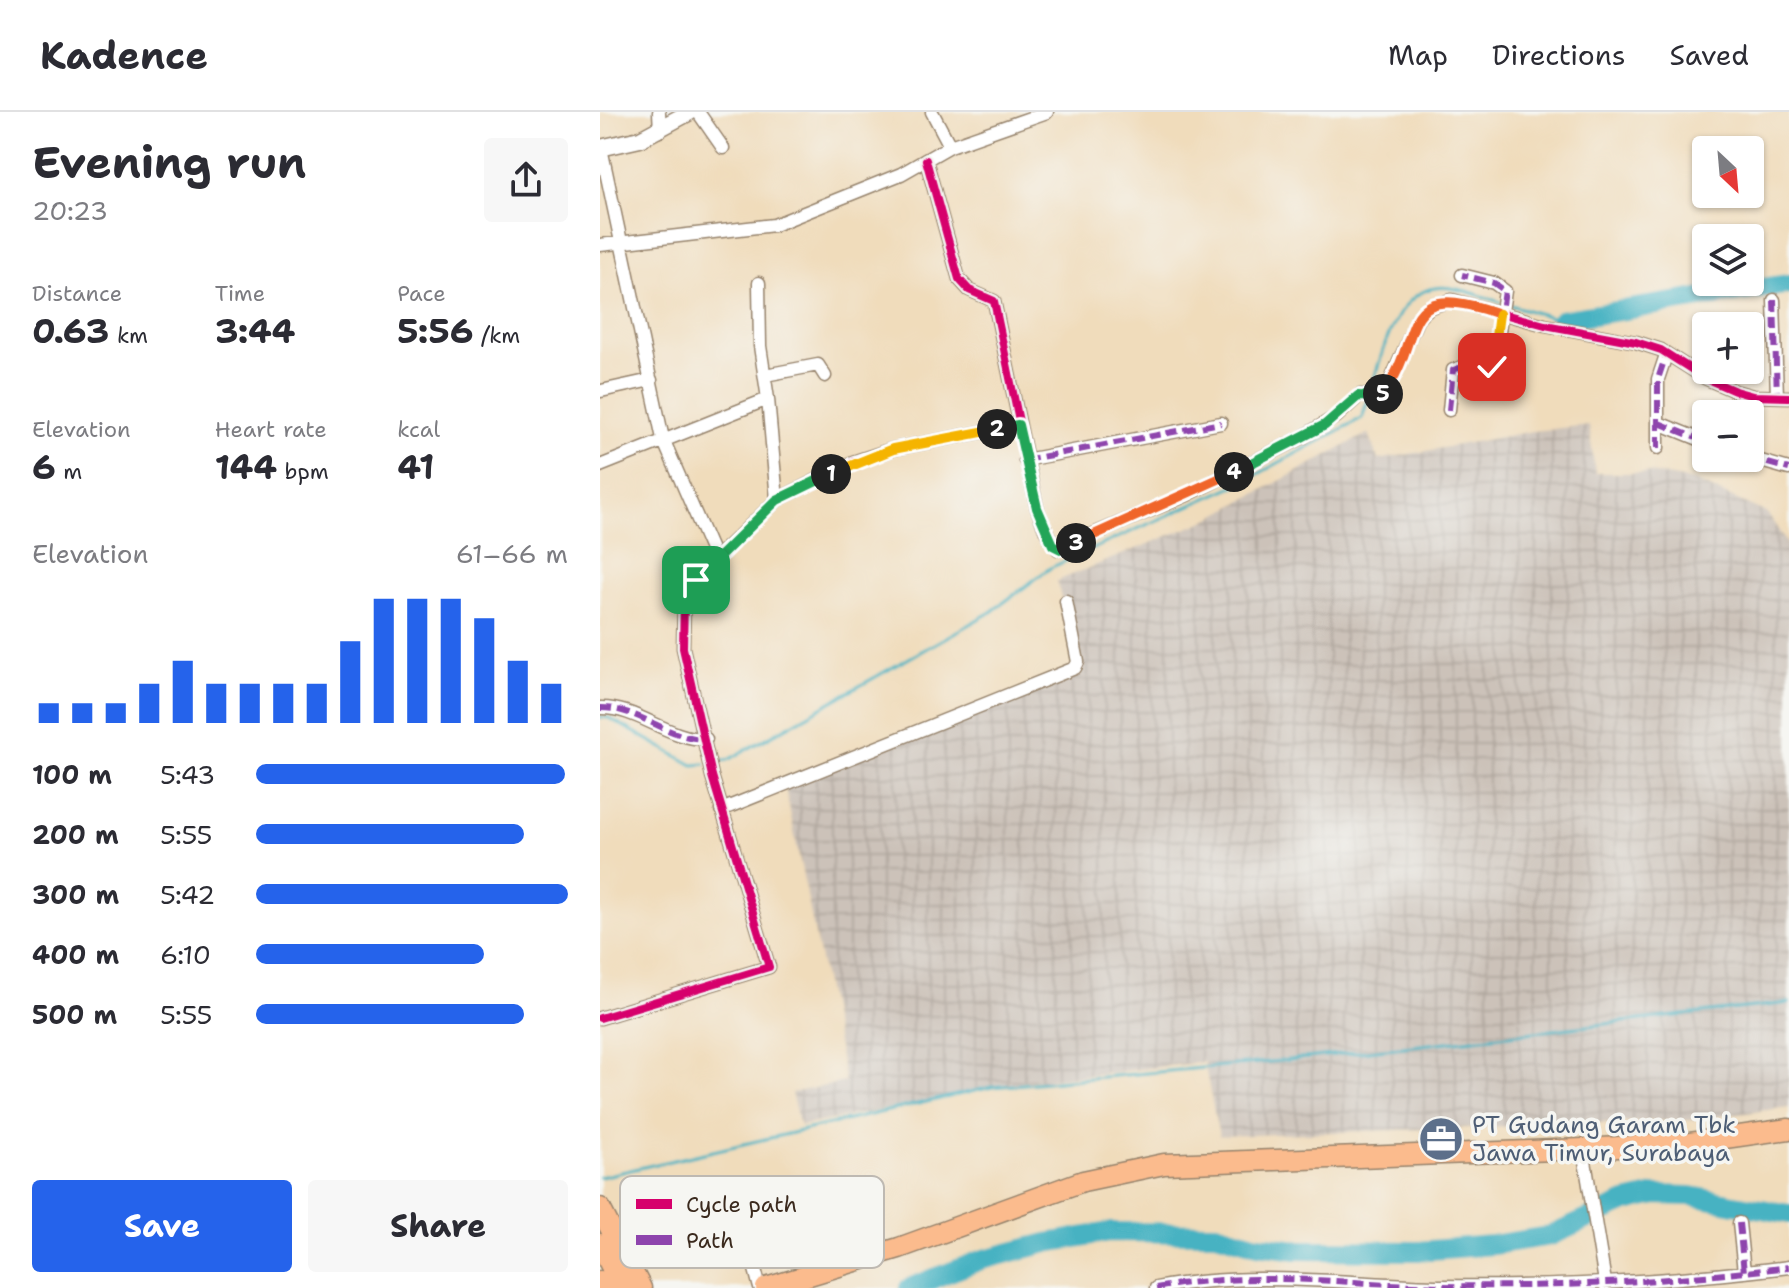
<!DOCTYPE html>
<html lang="en">
<head>
<meta charset="utf-8">
<style>
  body { margin:0; font-family:"Shantell Sans",sans-serif; background:#f7f7f7; color:#2b2b33; height:100vh; display:flex; flex-direction:column; font-size:30px; white-space:nowrap }
  * { box-sizing:border-box; margin:0 }
  p { font-size:26px; color:#7c7c81 }
  .icon { flex:none; width:44px; height:44px; fill:none; stroke:currentColor; stroke-width:2; stroke-linecap:round; stroke-linejoin:round }
  .map { position:relative; flex:1; overflow:hidden }
  .panel { display:flex; flex-direction:column; background:#fff; width:600px }
  .panel>* { flex:none }
  .needle { width:52px; rotate:154deg }
  .buttons { position:absolute; left:1092px; top:24px; display:grid; gap:16px }
  .buttons a { display:grid; place-items:center; width:72px; height:72px; border-radius:8px; background:#fff; box-shadow:0 2px 6px #0004; font-size:40px }
  .pin { position:absolute; display:grid; place-items:center; width:68px; height:68px; color:#fff; margin:-34px; border-radius:16px; box-shadow:0 4px 12px #0006 }
  .km { position:absolute; width:40px; height:40px; margin:-20px; border-radius:50%; background:#222; color:#fff; font-size:22px; line-height:40px; text-align:center }
  .round { display:grid; place-items:center; flex:none; width:84px; height:84px; border-radius:8px; background:#f7f7f7 }
  .head { display:flex; align-items:center; justify-content:space-between; height:136px; padding:0 32px }
  h1 { font-size:44px; font-weight:700; line-height:60px }
  .stats { display:grid; grid-template-columns:repeat(3,1fr); gap:12px; height:136px; padding:8px 32px }
  .stats div { display:grid; align-content:center }
  .stats b { font-size:34px; font-weight:700 }
  .stats small { font-size:22px; font-weight:400 }
  .stats p { font-size:22px }
  .chart { height:224px; padding:16px 32px }
  .chart p { display:flex; justify-content:space-between }
  .chart svg { width:100%; height:144px; margin-top:8px; stroke:#2563eb; stroke-width:6 }
  .cta { display:flex; gap:16px; margin-top:auto; padding:16px 32px }
  .cta a { flex:1; height:92px; border-radius:8px; background:#2563eb; color:#fff; font-size:32px; font-weight:700; line-height:92px; text-align:center }
  .cta a+a { background:#f7f7f7; color:#2b2b33 }
  ul { padding:0 32px; list-style:none; font-size:26px }
  li { display:grid; grid-template-columns:128px 96px 1fr; align-items:center; height:60px }
  li i { height:20px; border-radius:10px; background:#2563eb }
  header { display:flex; align-items:center; gap:48px; box-sizing:border-box; height:112px; padding:0 40px; background:#fff; border-bottom:2px solid #e1e1e2 }
  header strong { font-size:38px }
  nav { display:flex; gap:44px; margin-inline-start:auto; font-size:28px }
  main { display:flex; flex:1; min-height:0 }
  .map>svg:first-child { display:block }
  .industrial { fill:url(#industrial-grid) }
  .lines { fill:none; stroke-linecap:round; stroke-linejoin:round }
  .stream { stroke:#46b2c2; stroke-width:3 }
  .river { stroke:#46b2c2; stroke-width:20 }
  .minor-casing { stroke:#96836c; stroke-width:15 }
  .tertiary-casing { stroke:#96836c; stroke-width:19 }
  .trunk-casing { stroke:#96836c; stroke-width:23 }
  .minor { stroke:#fff; stroke-width:12 }
  .tertiary { stroke:#fff; stroke-width:16 }
  .trunk { stroke:#fbbb8d; stroke-width:20 }
  .quiet { stroke:#8e44ad; stroke-width:6; stroke-dasharray:12 6; stroke-linecap:butt }
  .cycleway-casing { stroke:#f6f6f2; stroke-width:13 }
  .cycleway { stroke:#d6006c; stroke-width:8 }
  .split-1-casing { stroke:#fff; stroke-width:16 }
  .split-2-casing { stroke:#fff; stroke-width:16 }
  .split-3-casing { stroke:#fff; stroke-width:16 }
  .split-4-casing { stroke:#fff; stroke-width:16 }
  .split-5-casing { stroke:#fff; stroke-width:16 }
  .split-6-casing { stroke:#fff; stroke-width:16 }
  .split-7-casing { stroke:#fff; stroke-width:16 }
  .split-1 { stroke:#22a559; stroke-width:10 }
  .split-2 { stroke:#f5b400; stroke-width:10 }
  .split-3 { stroke:#22a559; stroke-width:10 }
  .split-4 { stroke:#f0652b; stroke-width:10 }
  .split-5 { stroke:#22a559; stroke-width:10 }
  .split-6 { stroke:#f0652b; stroke-width:10 }
  .split-7 { stroke:#f5b400; stroke-width:10 }
  .labels { text-anchor:middle; stroke-width:7; stroke-linejoin:round; paint-order:stroke }
  .service-label { font-size:24px; fill:#4e5e75; stroke:#f6f6f2; text-anchor:start }
  .key { fill:#f6f6f2; stroke:#beb9b2; stroke-width:2 }
  .key-label { font-size:22px; fill:#3b2a1e }
</style>
</head>
<body>
<header>
<strong>Kadence</strong>
<nav><a>Map</a><a>Directions</a><a>Saved</a></nav>
</header>
<main>
<section class="panel">
<div class="head"><div><h1>Evening run</h1><p>20:23</p></div><a class="round"><svg class="icon" aria-label="share" viewBox="0 0 24 24"><path d="M12 15V3M7 8l5-5 5 5M5 13v7h14v-7"/></svg></a></div>
<div class="stats">
<div><p>Distance</p><b>0.63<small> km</small></b></div>
<div><p>Time</p><b>3:44</b></div>
<div><p>Pace</p><b>5:56<small> /km</small></b></div>
</div>
<div class="stats">
<div><p>Elevation</p><b>6<small> m</small></b></div>
<div><p>Heart rate</p><b>144<small> bpm</small></b></div>
<div><p>kcal</p><b>41</b></div>
</div>
<div class="chart"><p><span>Elevation</span>61–66 m</p>
<svg viewBox="0 0 160 44" preserveAspectRatio="none"><path d="M5 44V38M15 44V38M25 44V38M35 44V32M45 44V25M55 44V32M65 44V32M75 44V32M85 44V32M95 44V19M105 44V6M115 44V6M125 44V6M135 44V12M145 44V25M155 44V32"/></svg>
</div>
<ul>
<li><b>100 m</b>5:43<i style="width:99%"></i></li>
<li><b>200 m</b>5:55<i style="width:86%"></i></li>
<li><b>300 m</b>5:42<i style="width:100%"></i></li>
<li><b>400 m</b>6:10<i style="width:73%"></i></li>
<li><b>500 m</b>5:55<i style="width:86%"></i></li>
</ul>
<div class="cta"><a>Save</a><a>Share</a></div>
</section>
<div class="map">
<svg width="1189" height="1176" viewBox="0 0 1189 1176">
  <defs>
    <pattern id="industrial-grid" width="8" height="8" patternUnits="userSpaceOnUse" patternTransform="scale(2)"><rect width="8" height="8" fill="#ccc2b9"/><path d="M0 4h8M4 0v8" fill="none" stroke="#b0a79f"/></pattern>
  </defs>
  <rect width="100%" height="100%" fill="#f6f6f2"/>
  <filter id="ink" filterUnits="userSpaceOnUse"><feTurbulence type="fractalNoise" baseFrequency=".0125" numOctaves="2"/><feDisplacementMap in="SourceGraphic" scale="16" xChannelSelector="R" yChannelSelector="G"/><feConvolveMatrix kernelMatrix="1 2 1 2 8 2 1 2 1" color-interpolation-filters="sRGB"/></filter>
  <filter id="wash" filterUnits="userSpaceOnUse"><feTurbulence type="fractalNoise" baseFrequency=".006" numOctaves="4" result="noise"/><feDisplacementMap in="SourceGraphic" scale="32" xChannelSelector="R" yChannelSelector="G"/><feGaussianBlur stdDeviation="1.8" result="paint"/><feColorMatrix in="noise" values="0 0 0 0 0 0 0 0 0 0 0 0 0 0 0 0 0 1.4 0 .05"/><feComposite in="paint" operator="in"/></filter>
  <g filter="url(#wash)">
    <rect width="100%" height="100%" fill="#f0dcbb"/>
    <path class="industrial" d="M989 313 995 361H1050L1094 369 1167 401 1189 434V995L1094 1008 619 1024 604 950 424 970 200 1014 191 981 245 970 185 675 478 558 457 469 605 409 769 321 778 348 933 319Z"/>
    <g class="lines">
      <path class="stream" d="M907 192 961 208
        M770 280C783 242 796 167 851 176 868 178 884 185 900 190
        M0 605 9 606 93 653 105 652
        M113 650 128 648 391 500 450 456 645 369 762 306 768 287
        M0 1065 392 975 680 949 1189 891"/>
      <path class="river" d="M961 208 1189 172
        M309 1176 381 1148 447 1131 510 1120 616 1121 658 1133 697 1138 818 1139 892 1133 950 1124 1026 1090 1056 1083 1091 1084 1189 1102"/>
    </g>
  </g>
  <g filter="url(#ink)">
    <g class="lines">
      <g class="minor-casing">
        <path id="minor" d="M59 0 60 19
          M98 0 123 36
          M332 0 350 34
          M1 36 63 327 115 447
          M326 48 359 167 369 178 394 189 437 396 446 419 458 437 587 383 703 325 737 304 760 283 778 285 787 277 818 206 830 195 852 188 945 213 1036 230 1061 238 1105 266 1135 279 1153 284 1189 285
          M0 133 174 113 301 62 350 34 447 0
          M1174 188 1177 285
          M165 263 218 253 225 264
          M1 279 51 268
          M168 287 177 388
          M849 298 853 258 865 254 890 256 894 253 905 179 894 171 862 163
          M1059 311 1106 330
          M1058 336V267L1066 243
          M1150 346 1189 357
          M425 348 621 311
          M0 354 168 287 160 234 159 171
          M0 596C38 595 67 627 106 627
          M121 698 475 556 478 550 466 489
          M0 906 169 855 112 664 83 536 84 488 96 468 115 447 177 388 253 350 293 337 418 313
          M983 1037 1006 1176
          M142 1108 160 1176
          M1139 1111 1144 1160
          M556 1176C649 1158 748 1172 842 1174 959 1176 1074 1169 1189 1155"/>
      </g>
      <g class="tertiary-casing">
        <path id="tertiary" d="M0 36 40 27 90 0"/>
      </g>
      <g class="trunk-casing">
        <path id="trunk" d="M0 1096 41 1176
          M0 1132 22 1176
          M0 1169 4 1176
          M166 1176 299 1136 483 1069 564 1052 983 1037 1090 1031 1189 1017"/>
      </g>
      <use href="#minor" class="minor"/>
      <use href="#tertiary" class="tertiary"/>
      <use href="#trunk" class="trunk"/>
      <path class="quiet" d="M1174 188 1177 285
        M849 298 853 258 865 254 890 256 894 253 905 179 894 171 862 163
        M1059 311 1106 330
        M1058 336V267L1066 243
        M1150 346 1189 357
        M425 348 621 311
        M0 596C38 595 67 627 106 627
        M1139 1111 1144 1160
        M556 1176C649 1158 748 1172 842 1174 959 1176 1074 1169 1189 1155"/>
      <g class="cycleway-casing">
        <path id="cycleway" d="M326 48 359 167 369 178 394 189 437 396 446 419 458 437 587 383 703 325 737 304 760 283 778 285 787 277 818 206 830 195 852 188 945 213 1036 230 1061 238 1105 266 1135 279 1153 284 1189 285
          M0 906 169 855 112 664 83 536 84 488 96 468 115 447 177 388 253 350 293 337 418 313"/>
      </g>
      <use href="#cycleway" class="cycleway"/>
    </g>
  </g>
  <g class="lines" filter="url(#ink)">
    <g class="split-1-casing">
      <path id="split-1" d="M96 468 177 388 231 362"/>
    </g>
    <g class="split-2-casing">
      <path id="split-2" d="M231 362 293 337 397 317"/>
    </g>
    <g class="split-3-casing">
      <path id="split-3" d="M397 317 418 313 437 396 453 433 461 437 476 431"/>
    </g>
    <g class="split-4-casing">
      <path id="split-4" d="M476 431 634 360"/>
    </g>
    <g class="split-5-casing">
      <path id="split-5" d="M634 360 725 313 758 284 778 285 783 282"/>
    </g>
    <g class="split-6-casing">
      <path id="split-6" d="M783 282C826 226 793 164 899 202"/>
    </g>
    <g class="split-7-casing">
      <path id="split-7" d="M892 255 899 202"/>
    </g>
    <use href="#split-1" class="split-1"/>
    <use href="#split-2" class="split-2"/>
    <use href="#split-3" class="split-3"/>
    <use href="#split-4" class="split-4"/>
    <use href="#split-5" class="split-5"/>
    <use href="#split-6" class="split-6"/>
    <use href="#split-7" class="split-7"/>
  </g>
  <defs>
    <g id="office-disc" transform="scale(2.3)"><circle r="9.5" fill="#5c6f8a" stroke="#f6f6f2"/><path d="M-6-3h4V-5.5h4V-3h4V5H-6ZM-1-4.5V-3h2v-1.5ZM-6 0V1H6V0Z" fill="#fff"/></g>
  </defs>
  <g fill-rule="evenodd">
    <use href="#office-disc" x="841" y="1027"/>
  </g>
  <g class="labels">
    <g class="service-label">
      <text x="872" y="1021">PT Gudang Garam Tbk<tspan x="872" dy="28">Jawa Timur, Surabaya</tspan></text>
    </g>
  </g>
  <rect x="20" y="1064" width="264" height="92" rx="12" class="key"/>
  <rect x="36" y="1087" width="36" height="10" fill="#d6006c"/>
  <rect x="36" y="1123" width="36" height="10" fill="#8e44ad"/>
  <g class="key-label">
    <text x="86" y="1100">Cycle path</text>
    <text x="86" y="1136">Path</text>
  </g>
</svg>
<div class="buttons">
<a><svg class="needle" viewBox="-14 -14 28 28"><path d="M0-13l5 13h-10z" fill="#e53935"/><path d="M0 13l5-13h-10z" fill="#7c7c81"/></svg></a>
<a><svg class="icon" aria-label="layers" viewBox="0 0 24 24"><path d="M12 4l9 5-9 5-9-5zM3 14l9 5 9-5"/></svg></a>
<a>+</a>
<a>−</a>
</div>
<div class="pin" style="left:96px;top:468px;background:#1e9e55"><svg class="icon" aria-label="arrive" viewBox="0 0 24 24"><path d="M6 21V4h12l-3 4 3 4H6"/></svg></div>
<div class="pin" style="left:892px;top:255px;background:#d93025"><svg class="icon" aria-label="check" viewBox="0 0 24 24"><path d="M5 12l5 5 9-10"/></svg></div>
<b class="km" style="left:231px;top:362px">1</b>
<b class="km" style="left:397px;top:317px">2</b>
<b class="km" style="left:476px;top:431px">3</b>
<b class="km" style="left:634px;top:360px">4</b>
<b class="km" style="left:783px;top:282px">5</b>
</div>
</main>
</body>
</html>
